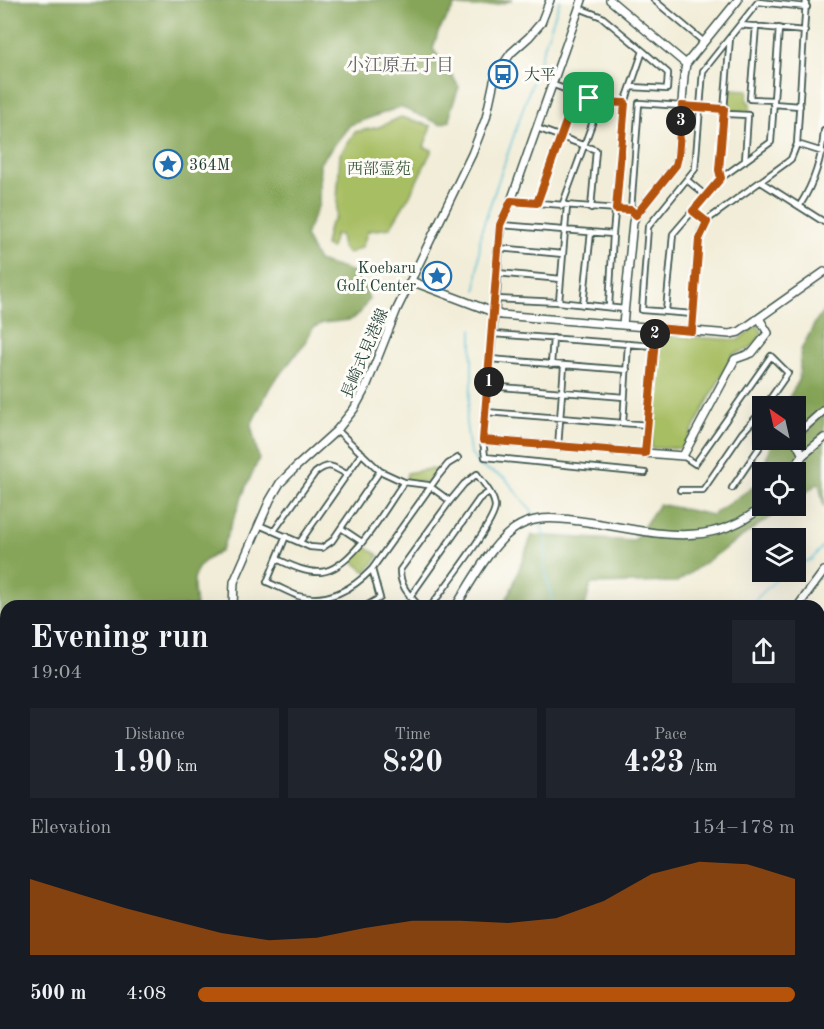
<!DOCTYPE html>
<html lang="en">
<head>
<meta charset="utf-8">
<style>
  body { margin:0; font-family:"Old Standard TT","Noto Serif JP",serif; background:#20242c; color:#f1f3f6; height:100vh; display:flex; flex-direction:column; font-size:22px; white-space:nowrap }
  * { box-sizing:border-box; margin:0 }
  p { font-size:20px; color:#9ea1a6 }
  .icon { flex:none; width:33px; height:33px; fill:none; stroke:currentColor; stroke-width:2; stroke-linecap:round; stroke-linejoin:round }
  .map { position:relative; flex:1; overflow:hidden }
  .panel { position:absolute; left:0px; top:600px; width:825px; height:429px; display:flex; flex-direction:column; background:#171b24; border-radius:18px 18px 0 0; box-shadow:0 6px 24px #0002 }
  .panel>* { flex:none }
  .needle { width:39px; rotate:326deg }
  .controls { position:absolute; left:752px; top:396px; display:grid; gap:12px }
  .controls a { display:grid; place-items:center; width:54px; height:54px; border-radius:0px; background:#171b24; box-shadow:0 6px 24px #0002; font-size:30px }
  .pin { position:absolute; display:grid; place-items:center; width:51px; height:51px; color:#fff; margin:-26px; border-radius:12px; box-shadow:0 3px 9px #0006 }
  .km { position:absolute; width:30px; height:30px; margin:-15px; border-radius:50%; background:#222; color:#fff; font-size:16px; line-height:30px; text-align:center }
  .round { display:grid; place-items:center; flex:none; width:63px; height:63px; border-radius:0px; background:#20242c }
  .head { display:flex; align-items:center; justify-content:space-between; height:102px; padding:0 30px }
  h1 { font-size:33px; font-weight:600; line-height:45px }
  .metrics { display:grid; grid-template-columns:repeat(3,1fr); gap:9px; height:102px; padding:6px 30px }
  .metrics div { display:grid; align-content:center; border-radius:0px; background:#20242c; text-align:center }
  .metrics b { font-size:30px; font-weight:600 }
  .metrics small { font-size:16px; font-weight:400 }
  .metrics p { font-size:16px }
  .chart { height:168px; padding:12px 30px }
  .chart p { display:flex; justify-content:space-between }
  .chart svg { width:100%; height:108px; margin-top:6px; fill:#b45309; opacity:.7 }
  ul { padding:0 30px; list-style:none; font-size:20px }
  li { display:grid; grid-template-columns:96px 72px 1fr; align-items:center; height:45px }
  li i { height:15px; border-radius:8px; background:#b45309 }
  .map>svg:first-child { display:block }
  .green { fill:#a8be63; stroke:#647e4c; stroke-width:1.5 }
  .forest { fill:#86a559; stroke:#527146; stroke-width:1.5 }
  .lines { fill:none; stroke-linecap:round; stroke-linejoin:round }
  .stream { stroke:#55bdd3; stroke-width:1.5 }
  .river { stroke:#55bdd3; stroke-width:8 }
  .street-casing { stroke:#3f574d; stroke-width:8 }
  .secondary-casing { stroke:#3f574d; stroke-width:10 }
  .street { stroke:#fff; stroke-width:4.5 }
  .secondary { stroke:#fff; stroke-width:7 }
  .route-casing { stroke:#fff; stroke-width:12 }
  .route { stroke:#b45309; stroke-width:8 }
  .labels { text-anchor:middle; stroke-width:6; stroke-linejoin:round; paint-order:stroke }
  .poi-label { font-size:16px; fill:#1f3d34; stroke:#fdfcf7; text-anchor:start }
  .park-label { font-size:16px; fill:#415d40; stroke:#fdfcf7 }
  .street-label { font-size:16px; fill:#1f3d34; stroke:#fdfcf7 }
  .neighbourhood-label { font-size:18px; fill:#636166; stroke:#fdfcf7 }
</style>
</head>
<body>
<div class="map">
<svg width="824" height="1029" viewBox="0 0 824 1029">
  <rect width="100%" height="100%" fill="#fdfcf7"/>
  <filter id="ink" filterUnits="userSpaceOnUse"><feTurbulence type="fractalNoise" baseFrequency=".0167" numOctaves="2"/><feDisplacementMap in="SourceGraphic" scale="12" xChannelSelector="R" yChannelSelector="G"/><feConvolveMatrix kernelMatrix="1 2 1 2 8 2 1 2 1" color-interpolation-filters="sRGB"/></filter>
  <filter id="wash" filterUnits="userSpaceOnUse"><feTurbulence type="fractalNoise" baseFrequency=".008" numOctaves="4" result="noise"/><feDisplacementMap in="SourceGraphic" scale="24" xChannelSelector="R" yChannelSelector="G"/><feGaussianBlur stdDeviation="1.35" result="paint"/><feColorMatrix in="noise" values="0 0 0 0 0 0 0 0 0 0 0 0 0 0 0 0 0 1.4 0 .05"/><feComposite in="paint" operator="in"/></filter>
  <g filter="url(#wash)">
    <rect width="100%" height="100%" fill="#f2edd8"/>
    <path class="green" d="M728 89 748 90 747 101 750 102V112L729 110 726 107Z
      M401 117 431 126 424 147 432 150 410 195 390 228 368 231 362 247 348 254 342 247 340 235 335 234 331 248 325 246 329 226 336 217 340 154 355 132 379 127Z
      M757 325 763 333 750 349 733 354 683 448H651L661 335 738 340Z
      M429 469 440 470 429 483 406 479 407 473Z
      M363 544 379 556 366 572 351 560Z
      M234 1023H443L446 1029H233Z"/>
    <path class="forest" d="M0 0H512C492 7 476 9 455 5L438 32 433 49 453 77 459 87 451 110 450 121 440 124 400 107 350 125 320 163 319 204 305 236 318 261 360 274 369 299 360 313 350 320 323 323 313 328 305 343 270 387 251 425 259 459 246 487 221 551C191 567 192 574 196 606H6V1023H123L119 1029H0Z
      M824 311V507L819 483 795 500V472H762V506H786L677 582 591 584 585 606H502L510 593 532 535 634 541 659 504 712 515 759 483 772 440H795V406H784L799 380 801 350 816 321Z
      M819 879 824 889V1009L819 1007Z"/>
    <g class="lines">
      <path class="stream" d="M476 290 481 232 560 0
        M472 329V378L466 423 470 452 479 466 505 478 537 518
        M540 522 546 541 544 565 553 606
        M795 564 811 560 824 545
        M753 606 757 598 784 572"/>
      <path class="river" d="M752 1023V1029"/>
    </g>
  </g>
  <g filter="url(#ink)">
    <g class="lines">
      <g class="street-casing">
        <path id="street" d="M654 0 704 42
          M579 8 602 17 643 51 625 103 613 234 609 307
          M740 25 805 31
          M756 26 750 99 774 100
          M551 84 600 102 625 103
          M632 87 667 89 668 73 643 51
          M773 104 800 106
          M537 128 596 150 591 208
          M797 144 823 152
          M721 178 719 170 730 38
          M687 180 706 196
          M761 182 824 222
          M511 201 631 210 633 212
          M537 203 576 94
          M800 205C814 183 822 157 824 131
          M562 206 600 102
          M631 210 639 103 724 109 727 114 748 115 745 161
          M693 211 707 222
          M500 225 613 234
          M498 248 563 254
          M497 273 561 279
          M496 299 559 302 624 309
          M559 302 567 206
          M583 305 591 232
          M666 311 673 234 721 178 771 142 779 28
          M495 313 483 440 485 457 645 473
          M693 314 642 310 648 227 695 169 703 71 758 2 807 7
          M692 331 699 239 701 231 710 218 786 163 791 159 797 144 806 0
          M493 334 654 346
          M490 359 627 370
          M551 365 553 338
          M488 386 624 397
          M486 412 648 425
          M623 423 628 344
          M337 430 380 471 404 482 428 485 450 501 400 570C400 586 408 594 419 606
          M558 447 564 366
          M645 453 656 328
          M683 456 695 464 771 356 788 373 765 406
          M732 488 759 448 758 416
          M680 490H703L742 433 762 411
          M259 525 310 547 322 548 332 541 380 471
          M341 528 362 542
          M274 531 315 473C329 462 332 466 346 474
          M286 536 267 582C277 586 288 592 298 596 327 604 353 589 372 569L439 475 448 464 458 458
          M300 542 362 453
          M277 559C290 565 305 573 321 572 353 569 386 507 404 482
          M410 597 479 499 489 492
          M366 606 380 598 372 569
          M431 606C443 589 495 523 495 507 495 496 483 483 477 474L464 484 450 501
          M715 1023 716 1029"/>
      </g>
      <g class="secondary-casing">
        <path id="secondary" d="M610 0 686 64
          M411 281 501 315 730 334 739 332 824 272
          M495 313 500 225 511 201 582 0
          M623 325 633 222 636 215 676 165 678 157 684 76 686 64 738 0
          M795 438 797 434 824 410
          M483 440 683 456 735 359 752 353 768 333 759 318
          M795 440 803 455
          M790 472 803 455 824 438
          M233 606 234 582 270 500 280 483 296 467 337 430 354 409 366 387 397 309 472 154 486 118 494 81 502 66 511 53 529 37 541 23 550 0
          M456 606C472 581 496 534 525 523 543 516 562 519 580 521 645 529 707 554 763 506
          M798 606 824 571
          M778 1023 781 1029
          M223 1029 224 1023"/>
      </g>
      <use href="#street" class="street"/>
      <use href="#secondary" class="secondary"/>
    </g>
  </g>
  <g class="lines" filter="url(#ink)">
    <g class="route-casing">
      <path id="route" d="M576 94 600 102 625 103 616 209 631 210 636 215 676 165 678 157 682 106 724 109 719 170 721 178 693 211 707 222 699 239 692 331 656 328 645 453 483 440 500 225 511 201 537 203Z"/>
    </g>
    <use href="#route" class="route"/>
  </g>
  <defs>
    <g id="bus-ring" transform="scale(1.5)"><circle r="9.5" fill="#fdfcf7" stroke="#1f6fb2" stroke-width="1.5"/><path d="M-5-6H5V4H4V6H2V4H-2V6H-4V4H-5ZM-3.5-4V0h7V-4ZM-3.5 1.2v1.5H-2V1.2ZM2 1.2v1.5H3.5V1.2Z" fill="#1f6fb2"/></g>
    <g id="sight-ring" transform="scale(1.5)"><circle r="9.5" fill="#fdfcf7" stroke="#1f6fb2" stroke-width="1.5"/><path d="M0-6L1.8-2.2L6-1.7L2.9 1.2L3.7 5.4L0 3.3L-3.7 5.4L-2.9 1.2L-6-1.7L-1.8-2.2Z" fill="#1f6fb2"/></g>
  </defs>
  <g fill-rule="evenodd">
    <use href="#bus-ring" x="503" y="74"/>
    <use href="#sight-ring" x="168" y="164"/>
    <use href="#sight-ring" x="437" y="276"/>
  </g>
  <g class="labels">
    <g class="poi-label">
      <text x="524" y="80">大平</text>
      <text x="189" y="170">364M</text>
      <text x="416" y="273" text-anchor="end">Koebaru<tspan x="416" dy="18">Golf Center</tspan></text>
    </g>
    <g class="park-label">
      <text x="379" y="174">西部霊苑</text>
    </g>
    <g class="street-label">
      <text transform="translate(364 353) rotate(-67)" y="6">長崎式見港線</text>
    </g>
    <g class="neighbourhood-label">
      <text x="400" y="71">小江原五丁目</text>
    </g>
  </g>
</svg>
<div class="controls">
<a><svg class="needle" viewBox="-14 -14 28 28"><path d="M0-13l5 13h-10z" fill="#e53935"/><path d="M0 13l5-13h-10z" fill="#9ea1a6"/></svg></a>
<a><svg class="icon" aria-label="locate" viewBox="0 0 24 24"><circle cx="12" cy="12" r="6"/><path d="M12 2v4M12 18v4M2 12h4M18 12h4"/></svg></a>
<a><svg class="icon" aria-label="layers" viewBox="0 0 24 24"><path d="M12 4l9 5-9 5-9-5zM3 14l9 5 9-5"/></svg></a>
</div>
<div class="pin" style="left:589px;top:98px;background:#1e9e55"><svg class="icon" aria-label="arrive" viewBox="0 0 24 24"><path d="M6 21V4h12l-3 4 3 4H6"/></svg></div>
<b class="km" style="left:489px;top:382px">1</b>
<b class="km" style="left:655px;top:334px">2</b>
<b class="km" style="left:681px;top:121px">3</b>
<section class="panel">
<div class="head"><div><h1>Evening run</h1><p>19:04</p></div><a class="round"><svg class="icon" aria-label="share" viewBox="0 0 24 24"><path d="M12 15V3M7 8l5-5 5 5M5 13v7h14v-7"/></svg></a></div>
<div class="metrics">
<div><p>Distance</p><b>1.90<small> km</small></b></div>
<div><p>Time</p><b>8:20</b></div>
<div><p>Pace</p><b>4:23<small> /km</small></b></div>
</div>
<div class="chart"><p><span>Elevation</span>154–178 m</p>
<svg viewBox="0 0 160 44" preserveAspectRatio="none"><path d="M0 44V13L10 19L20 25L30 30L40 35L50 38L60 37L70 33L80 30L90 30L100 31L110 29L120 22L130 11L140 6L150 7L160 13V44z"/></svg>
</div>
<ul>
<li><b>500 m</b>4:08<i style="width:100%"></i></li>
</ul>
</section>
</div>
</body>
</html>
